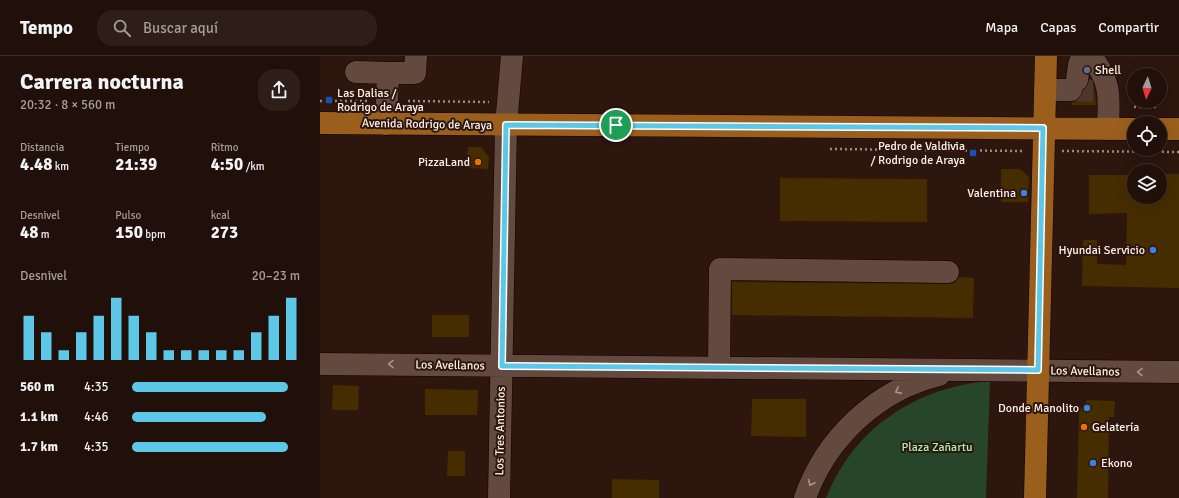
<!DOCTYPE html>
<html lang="es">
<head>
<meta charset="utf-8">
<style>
  body { margin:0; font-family:Signika,sans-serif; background:#2d1e18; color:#f1f3f6; height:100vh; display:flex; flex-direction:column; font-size:15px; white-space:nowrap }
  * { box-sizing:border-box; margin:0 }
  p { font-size:13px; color:#a29d9c }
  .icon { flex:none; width:22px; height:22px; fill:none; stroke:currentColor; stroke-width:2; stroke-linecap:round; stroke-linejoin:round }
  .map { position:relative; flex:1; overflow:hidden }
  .sheet { display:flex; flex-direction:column; background:#21100a; width:320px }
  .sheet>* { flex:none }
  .needle { width:26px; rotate:184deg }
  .controls { position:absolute; left:807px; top:12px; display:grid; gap:8px }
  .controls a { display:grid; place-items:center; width:40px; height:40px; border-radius:50%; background:#21100a; box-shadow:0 4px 16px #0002,0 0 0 1px #3e302b; font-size:20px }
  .pin { position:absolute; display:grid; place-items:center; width:34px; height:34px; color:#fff; margin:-17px; border:2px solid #fff; border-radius:50%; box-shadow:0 1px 4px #0007 }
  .round { display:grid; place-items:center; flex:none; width:42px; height:42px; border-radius:16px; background:#2d1e18 }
  .headline { display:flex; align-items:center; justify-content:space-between; height:68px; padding:0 20px }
  h1 { font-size:22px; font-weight:700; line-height:30px }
  .stats { display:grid; grid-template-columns:repeat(3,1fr); gap:6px; height:68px; padding:4px 20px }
  .stats div { display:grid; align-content:center }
  .stats b { font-size:17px; font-weight:700 }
  .stats small { font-size:11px; font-weight:400 }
  .stats p { font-size:11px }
  .chart { height:112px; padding:8px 20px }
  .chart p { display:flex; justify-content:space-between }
  .chart svg { width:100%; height:72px; margin-top:4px; stroke:#5cc7e7; stroke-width:6 }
  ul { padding:0 20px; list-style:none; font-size:13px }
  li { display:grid; grid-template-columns:64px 48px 1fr; align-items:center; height:30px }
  li i { height:10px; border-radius:5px; background:#5cc7e7 }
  header { display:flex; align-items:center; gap:24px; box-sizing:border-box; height:56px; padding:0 20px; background:#21100a; border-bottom:1px solid #3e302b }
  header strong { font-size:19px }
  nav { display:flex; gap:22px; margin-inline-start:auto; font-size:14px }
  .search { width:280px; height:36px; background:#2d1e18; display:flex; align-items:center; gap:10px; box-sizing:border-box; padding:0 14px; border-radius:16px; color:#a29d9c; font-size:15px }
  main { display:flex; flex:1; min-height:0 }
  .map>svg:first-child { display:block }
  .green { fill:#27452a }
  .building { fill:#462d00 }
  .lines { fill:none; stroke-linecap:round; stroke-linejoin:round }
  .minor-tunnel { stroke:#4c372e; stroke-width:22; stroke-dasharray:22 11; stroke-linecap:butt }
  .minor-casing { stroke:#130200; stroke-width:23 }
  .major-casing { stroke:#130200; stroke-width:23 }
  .path { stroke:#9b8982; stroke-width:2.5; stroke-dasharray:2 3; stroke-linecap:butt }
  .minor { stroke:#64493f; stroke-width:22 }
  .major { stroke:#9b5f1d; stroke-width:22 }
  .oneway { stroke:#a9958d }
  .route-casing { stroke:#fff; stroke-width:8 }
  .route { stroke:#5cc7e7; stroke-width:5 }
  .service-dot { fill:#5c6f8a; stroke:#2c160d; stroke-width:1.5 }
  .transit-dot { fill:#1a4fb4; stroke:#2c160d; stroke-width:1.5 }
  .food-dot { fill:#e8710a; stroke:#2c160d; stroke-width:1.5 }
  .shop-dot { fill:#3f7fe0; stroke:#2c160d; stroke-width:1.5 }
  .labels { text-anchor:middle; stroke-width:4; stroke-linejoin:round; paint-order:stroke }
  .poi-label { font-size:12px; fill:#fef1ec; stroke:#2c160d; text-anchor:end }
  .street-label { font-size:12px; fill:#fef1ec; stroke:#2c160d }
  .park-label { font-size:12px; fill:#a9f2b0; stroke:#2c160d }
</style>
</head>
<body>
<header>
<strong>Tempo</strong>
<div class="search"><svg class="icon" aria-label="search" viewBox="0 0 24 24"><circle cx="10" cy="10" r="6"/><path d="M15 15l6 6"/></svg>Buscar aquí</div>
<nav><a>Mapa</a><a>Capas</a><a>Compartir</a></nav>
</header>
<main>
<section class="sheet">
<div class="headline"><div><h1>Carrera nocturna</h1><p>20:32 · 8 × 560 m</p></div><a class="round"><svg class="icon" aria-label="share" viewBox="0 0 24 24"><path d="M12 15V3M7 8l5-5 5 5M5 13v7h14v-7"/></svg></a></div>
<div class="stats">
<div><p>Distancia</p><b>4.48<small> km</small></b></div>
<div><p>Tiempo</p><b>21:39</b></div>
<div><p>Ritmo</p><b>4:50<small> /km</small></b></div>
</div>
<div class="stats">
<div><p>Desnivel</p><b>48<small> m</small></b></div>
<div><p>Pulso</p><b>150<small> bpm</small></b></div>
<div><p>kcal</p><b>273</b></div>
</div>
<div class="chart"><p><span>Desnivel</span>20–23 m</p>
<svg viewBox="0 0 160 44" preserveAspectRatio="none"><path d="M5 44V17M15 44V27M25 44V38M35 44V27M45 44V17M55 44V6M65 44V17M75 44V27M85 44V38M95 44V38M105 44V38M115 44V38M125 44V38M135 44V27M145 44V17M155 44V6"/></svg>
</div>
<ul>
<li><b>560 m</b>4:35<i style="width:93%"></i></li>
<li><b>1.1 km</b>4:46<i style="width:80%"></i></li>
<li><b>1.7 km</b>4:35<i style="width:93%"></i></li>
</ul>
</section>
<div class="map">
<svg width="859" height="442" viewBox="0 0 859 442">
  <rect width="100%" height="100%" fill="#2c160d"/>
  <path class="green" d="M670 325 666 442H506C534 371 597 331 670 325Z"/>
  <path class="building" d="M770 23 774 30 776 49H752V46L758 45 762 41Z
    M148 91H161L169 101 168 113 146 112Z
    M681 113H700L709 121 708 146H681Z
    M840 118H859V232L762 230 763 184H777V208L806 209 807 157 769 158V119H814V141H840Z
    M460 122 607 123V166L460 165Z
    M639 221 654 222 653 262 412 259V226L628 228 634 227Z
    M112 259H149V281H112Z
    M13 329 39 330 38 354H12Z
    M105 333 158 334 157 359H105Z
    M432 343H486V381L431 380Z
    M767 344 795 345 794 361H789L788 442H757L759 355Z
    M128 395H145V420H127Z
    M292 423 339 424V442H292Z"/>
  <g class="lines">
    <path class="minor-tunnel" d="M751 34 781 35"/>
    <g class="minor-casing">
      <path id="minor" d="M771 0C792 28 789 40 788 73
        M36 16 68 17
        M757 24 759 9 762 0
        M725 34H751
        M66 68 68 17H95L96 0
        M0 308 859 316
        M399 311 400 213 628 216
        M179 442 186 69 192 0
        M485 442C506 382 557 334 619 319"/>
    </g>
    <g class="major-casing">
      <path id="major" d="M0 67 814 73
        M840 73H859
        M715 442 726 0"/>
    </g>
    <path class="path" d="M0 45H47
      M88 45 169 46
      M814 51H839
      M510 93 703 95
      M742 95 859 96"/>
    <use href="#minor" class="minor"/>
    <use href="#major" class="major"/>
  </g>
  <defs><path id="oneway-chevron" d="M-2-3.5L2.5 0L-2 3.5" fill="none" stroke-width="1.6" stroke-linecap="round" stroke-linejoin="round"/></defs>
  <g class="oneway">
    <use href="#oneway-chevron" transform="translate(71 308) rotate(-179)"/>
    <use href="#oneway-chevron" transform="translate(820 316) rotate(-179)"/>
    <use href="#oneway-chevron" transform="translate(578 335) rotate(152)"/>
    <use href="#oneway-chevron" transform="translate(491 427) rotate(115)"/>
  </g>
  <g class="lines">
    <g class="route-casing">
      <path id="route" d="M186 69 723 72 718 314 182 310Z"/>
    </g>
    <use href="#route" class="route"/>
  </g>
  <circle class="service-dot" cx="767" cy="14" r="4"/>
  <g class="transit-dot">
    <rect x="5" y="40" width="8" height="8" rx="2"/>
    <rect x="649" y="93" width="8" height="8" rx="2"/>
  </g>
  <g class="food-dot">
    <circle cx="158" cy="106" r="4"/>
    <circle cx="764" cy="371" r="4"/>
  </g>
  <g class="shop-dot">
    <circle cx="704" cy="137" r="4"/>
    <circle cx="833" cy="194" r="4"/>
    <circle cx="767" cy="352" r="4"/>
    <circle cx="773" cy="407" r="4"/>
  </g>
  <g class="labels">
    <g class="poi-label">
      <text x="775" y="18" text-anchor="start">Shell</text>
      <text x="17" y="41" text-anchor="start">Las Dalias /<tspan x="17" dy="14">Rodrigo de Araya</tspan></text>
      <text x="645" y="94">Pedro de Valdivia<tspan x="645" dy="14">/ Rodrigo de Araya</tspan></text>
      <text x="150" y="110">PizzaLand</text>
      <text x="696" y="141">Valentina</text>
      <text x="825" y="198">Hyundai Servicio</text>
      <text x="759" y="356">Donde Manolito</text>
      <text x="772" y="375" text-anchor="start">Gelatería</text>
      <text x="781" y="411" text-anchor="start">Ekono</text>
    </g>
    <g class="street-label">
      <text transform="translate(107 68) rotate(1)" y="4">Avenida Rodrigo de Araya</text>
      <text transform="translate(130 309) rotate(1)" y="4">Los Avellanos</text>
      <text transform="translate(765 315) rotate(1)" y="4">Los Avellanos</text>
      <text transform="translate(180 375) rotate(-89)" y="4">Los Tres Antonios</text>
    </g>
    <g class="park-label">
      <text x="617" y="395">Plaza Zañartu</text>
    </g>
  </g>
</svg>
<div class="controls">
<a><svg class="needle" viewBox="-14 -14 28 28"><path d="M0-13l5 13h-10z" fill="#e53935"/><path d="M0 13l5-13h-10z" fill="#a29d9c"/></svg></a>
<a><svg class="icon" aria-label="locate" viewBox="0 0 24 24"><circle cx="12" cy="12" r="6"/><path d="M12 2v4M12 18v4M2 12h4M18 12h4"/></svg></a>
<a><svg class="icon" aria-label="layers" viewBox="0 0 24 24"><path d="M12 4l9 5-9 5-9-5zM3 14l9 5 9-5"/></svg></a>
</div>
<div class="pin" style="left:296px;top:69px;background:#1e9e55"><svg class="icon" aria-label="arrive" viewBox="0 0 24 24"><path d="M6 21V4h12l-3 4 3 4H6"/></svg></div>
</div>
</main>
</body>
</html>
